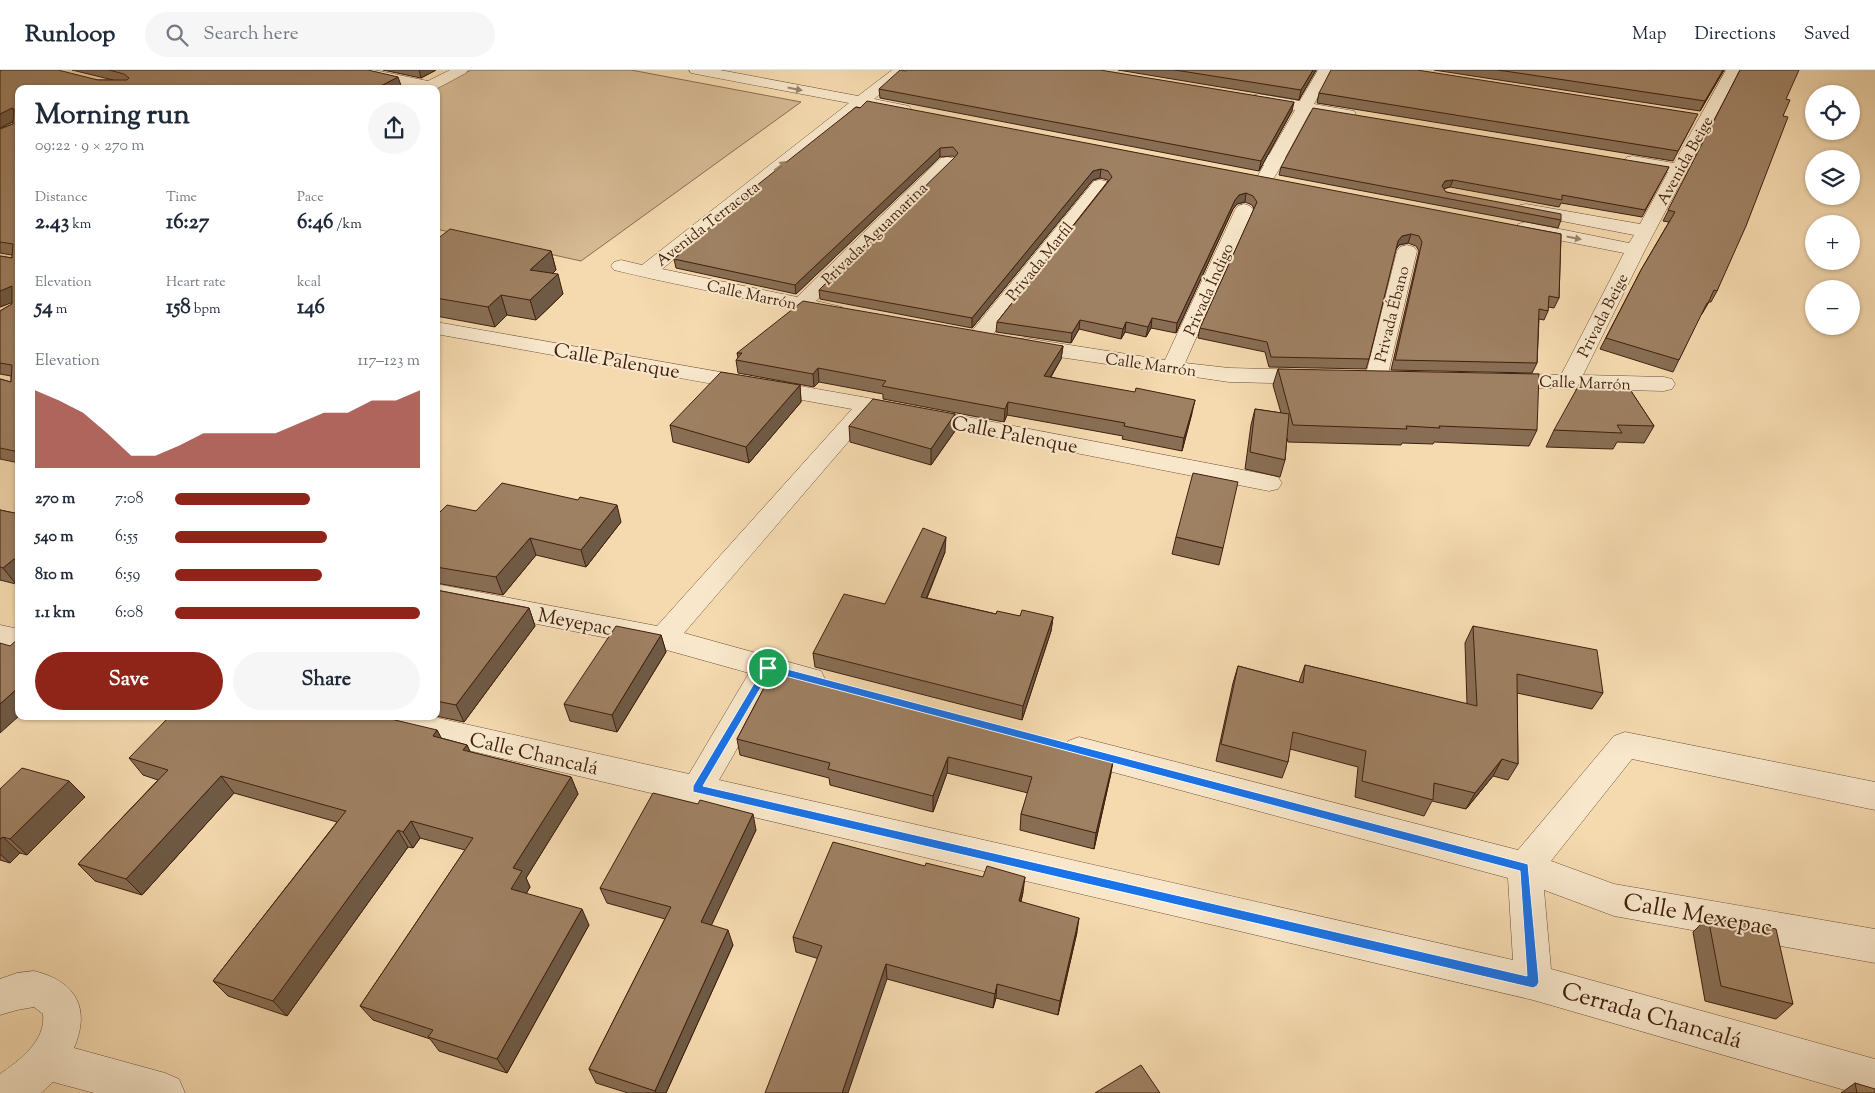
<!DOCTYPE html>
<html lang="en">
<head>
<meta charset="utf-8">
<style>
  body { margin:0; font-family:"Sorts Mill Goudy",serif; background:#f6f6f7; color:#1f2937; height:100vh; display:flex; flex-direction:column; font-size:19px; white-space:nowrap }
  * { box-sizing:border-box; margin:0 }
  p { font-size:16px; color:#747a83 }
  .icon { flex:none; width:28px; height:28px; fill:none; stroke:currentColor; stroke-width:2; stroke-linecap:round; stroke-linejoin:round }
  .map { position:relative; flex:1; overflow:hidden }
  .panel { position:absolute; left:15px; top:15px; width:425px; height:635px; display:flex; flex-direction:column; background:#fff; border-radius:10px; box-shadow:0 1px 4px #0004 }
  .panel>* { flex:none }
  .fabs { position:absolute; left:1805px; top:15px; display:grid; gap:10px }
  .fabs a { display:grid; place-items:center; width:55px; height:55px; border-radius:50%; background:#fff; box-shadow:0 1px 4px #0004; font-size:25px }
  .pin { position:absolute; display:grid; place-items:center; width:42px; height:42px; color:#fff; margin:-21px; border:2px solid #fff; border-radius:50%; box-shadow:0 1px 5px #0007 }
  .round { display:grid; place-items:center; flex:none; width:52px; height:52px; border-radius:26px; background:#f6f6f7 }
  .summary { display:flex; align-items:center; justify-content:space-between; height:85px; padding:0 20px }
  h1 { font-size:28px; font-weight:800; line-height:38px }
  .stats { display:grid; grid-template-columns:repeat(3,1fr); gap:8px; height:85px; padding:5px 20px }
  .stats div { display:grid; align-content:center }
  .stats b { font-size:21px; font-weight:800 }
  .stats small { font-size:14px; font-weight:400 }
  .stats p { font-size:14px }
  .chart { height:140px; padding:10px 20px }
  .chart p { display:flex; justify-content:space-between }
  .chart svg { width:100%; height:90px; margin-top:5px; fill:#8f2418; opacity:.7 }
  .action { display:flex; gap:10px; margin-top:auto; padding:10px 20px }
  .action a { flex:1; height:58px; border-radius:30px; background:#8f2418; color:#fff; font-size:20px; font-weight:800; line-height:58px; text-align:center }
  .action a+a { background:#f6f6f7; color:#1f2937 }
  ul { padding:0 20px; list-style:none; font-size:16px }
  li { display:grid; grid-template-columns:80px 60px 1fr; align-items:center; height:38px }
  li i { height:12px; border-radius:6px; background:#8f2418 }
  header { display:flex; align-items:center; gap:30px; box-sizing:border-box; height:70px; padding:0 25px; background:#fff; border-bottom:1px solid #e0e1e3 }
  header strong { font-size:24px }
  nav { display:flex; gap:28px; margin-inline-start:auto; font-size:18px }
  .search { width:350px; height:45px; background:#f6f6f7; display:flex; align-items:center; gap:12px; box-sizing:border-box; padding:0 18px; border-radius:28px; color:#747a83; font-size:19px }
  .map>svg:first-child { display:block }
  .green { fill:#d6ba94; stroke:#8b6c51 }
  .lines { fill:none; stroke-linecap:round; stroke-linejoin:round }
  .street-casing { stroke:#6d4e36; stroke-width:1 }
  .street { fill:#f8e7cb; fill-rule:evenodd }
  .wall { fill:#886e54; stroke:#401f0e }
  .shaded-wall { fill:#6f5a45; stroke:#401f0e }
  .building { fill:#9e8062; stroke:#401f0e }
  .oneway { fill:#9c836c }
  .route { fill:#1a73e8; stroke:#fff; fill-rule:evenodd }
  .labels { text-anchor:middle; stroke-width:4; stroke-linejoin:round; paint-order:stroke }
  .far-street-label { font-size:16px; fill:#401f0e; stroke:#f8e7cb }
  .street-label { font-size:20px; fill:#401f0e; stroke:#f8e7cb }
  .near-street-label { font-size:24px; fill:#401f0e; stroke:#f8e7cb }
</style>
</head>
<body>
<header>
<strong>Runloop</strong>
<div class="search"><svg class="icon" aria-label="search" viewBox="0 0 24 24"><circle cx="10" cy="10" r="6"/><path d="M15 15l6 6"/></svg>Search here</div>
<nav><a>Map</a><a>Directions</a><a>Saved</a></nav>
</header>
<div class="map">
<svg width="1875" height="1023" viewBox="0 0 1875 1023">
  <rect width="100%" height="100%" fill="#f5daaf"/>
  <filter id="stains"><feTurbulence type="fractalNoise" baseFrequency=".004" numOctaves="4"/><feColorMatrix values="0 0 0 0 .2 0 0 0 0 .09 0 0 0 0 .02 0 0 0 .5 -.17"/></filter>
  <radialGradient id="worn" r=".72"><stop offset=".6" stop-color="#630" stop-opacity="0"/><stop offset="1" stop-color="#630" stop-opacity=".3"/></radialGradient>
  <path class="green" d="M471 0H631L801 32 581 191 436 159V19H434Z"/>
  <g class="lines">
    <g class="street-casing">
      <path id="street" d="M345 0H374L428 11 450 0H468L466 3 436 19H416L347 3Z
        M689 0H720L858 26 892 0H908L874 29 909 36 911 39 909 42 903 44 865 36 662 199 797 227 941 88 947 87 953 88 956 92 953 96 816 231 842 237 845 241 842 245C824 250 794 238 775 235 722 223 667 213 614 200L611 196 614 192 621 190 642 195 849 33 696 4 691 3Z
        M1318 0H1332L1314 34 1354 41 1356 44 1354 47 1348 49 1310 42 1285 88 1325 96 1328 100 1325 104 1319 105 1280 98 1272 111 1266 112 1260 111 1257 107 1264 95 1223 87 1221 83 1223 79 1229 78 1269 85 1295 40 1258 34 1252 32 1250 29 1252 26 1258 24 1300 31Z
        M1726 0H1740L1645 180 1583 305 1664 307 1672 309 1675 314 1672 319 1664 321 1501 317 1493 315 1490 310 1493 305 1501 303 1561 305 1624 183 1518 162 1516 158 1518 154 1525 152 1629 173 1634 165 1520 143 1517 139 1520 135 1526 134 1640 154 1668 102 1627 95 1624 91 1627 87 1633 86 1674 93Z
        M1100 110 1106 111 1109 115 1106 119 987 272 979 273 971 272 968 267 971 262 1094 111Z
        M1244 134 1250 136 1253 140 1185 293 1229 298 1313 300 1321 302 1324 307 1321 312 1313 314 1229 312 1025 282 1017 280 1014 275 1017 270 1025 268 1165 290 1235 140 1238 136Z
        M1407 175 1414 177 1417 181 1387 308 1384 313 1376 315 1368 313 1365 308 1397 181 1400 177Z
        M436 252 868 328 1269 405 1278 407 1282 413 1278 419 1269 421 873 343 684 563 821 601 825 609 821 617 810 620 776 611 719 710 1513 890 1508 808 1079 693 1068 689 1063 680 1068 671 1079 667 1518 780 1614 666 1625 662 1875 712V740L1632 689 1551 791 1614 814 1875 859V893L1614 846 1544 820 1551 899 1875 989V1023H1855L1533 930 361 655 357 646H429L689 704 749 603 663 579 436 534V514L657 556 852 339 436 264Z
        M0 555 19 559V581L0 577Z
        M34 901C76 911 91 938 74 978L165 1003 179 1009 185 1023H94L53 1012 41 1023H0V1004C20 990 46 971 43 944L34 937 17 940 0 945V909L17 903Z"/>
    </g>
    <use href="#street" class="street"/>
  </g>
  <path class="wall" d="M72 0H368L402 18 400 19H19V393L0 389V309L11 312V306L0 304V241L12 234V232L0 237V186L12 188V185L0 183V59L13 54V52L0 58V1L98 10H113Z
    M383 0H436L421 8Z
    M1118 0H1316L1299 30Z
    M1434 0H1724L1700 41Z
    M1740 0 1786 29 1783 46 1717 221 1711 232H1709L1702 244H1701L1673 302 1600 279 1641 200 1669 152 1663 151Z
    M906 1 1292 41 1259 101 880 28 879 19Z
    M1319 23 1693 53 1673 91 1317 33Z
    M856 37 1561 164 1559 228 1554 238 1548 237V241L1544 250 1539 249 1537 293 1532 303 1391 300 1419 181 1416 176 1408 173 1399 175 1396 179 1369 289 1366 299 1269 297 1265 282 1198 268 1200 258 1254 139 1252 135 1245 132 1237 134 1233 139 1176 263 1151 258 1146 267 1125 262 1121 269 1079 259 1071 273 996 262 997 252 1108 111V110L1100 108 1093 110 972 258 820 229 819 220 955 88 953 86 940 87 796 224 676 198 674 189Z
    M1281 97H1669L1642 147 1561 133 1559 137 1450 117 1443 119 1446 122 1561 150 1558 158 1279 105Z
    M436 170 551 181 556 200 553 203 563 224 536 250 507 245 495 257 436 246Z
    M1063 276 1061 289 1051 307 1192 343 1182 381 1122 369 1123 366 1007 345 1004 352 883 329V324L819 312 814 317 738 303 736 290 738 288 737 283Z
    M1278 299 1537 360 1529 376 1434 372 1433 374 1402 373 1401 375 1288 372 1287 368 1285 390 1280 407 1245 399 1251 355 1255 339 1281 343 1273 315Z
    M800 315 801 332 749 393 673 372 670 355Z
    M1627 315 1654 356 1644 373 1617 372 1613 379 1546 377 1554 360Z
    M955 344V361L931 395 850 372 849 356Z
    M0 440 19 444V512L16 514 0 510Z
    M476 441 621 452 586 497 536 485 503 525 436 513V446Z
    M1176 467 1223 478 1219 495 1172 484Z
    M945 482 927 528 996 544 1020 546 1053 547 1051 561 1022 650 815 597 813 583 885 534Z
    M436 520 529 538 535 556 464 652 436 646Z
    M1473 556 1603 623 1592 639 1517 623 1518 694 1508 710 1493 706 1466 739 1432 731 1424 746 1355 727 1358 697 1290 679 1288 692 1282 708 1216 691 1233 613 1238 596 1299 612 1305 595 1467 634 1465 573Z
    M661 565 666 582 617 662 570 651 564 634Z
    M775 597 1111 703 1094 779 1020 760 1021 744 1028 723 947 703 933 742 830 715 829 708 740 685 737 669Z
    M437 660 441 668 467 675 470 682 571 707 578 724 526 808 530 817 526 824 589 855 507 1003 439 981 430 969 373 950 360 936 465 780 420 768 413 778 408 777 287 946 228 926 213 911 337 752 234 723 142 825 95 811 78 794 158 710 143 705 129 688Z
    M69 711 85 727 27 785 20 783 10 793 0 790V719Z
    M756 760 711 855 733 875 666 1023H628L596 1013 589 999 665 849 607 833 600 818Z
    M1023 822 1021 832 1077 862 1058 945 996 928 993 938 887 909 796 882 793 867Z
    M1708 847 1793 934 1776 949 1705 931 1693 862Z
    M1855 1013 1875 1023H1841Z"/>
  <path class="shaded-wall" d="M419 0H436L421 8Z
    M1313 0H1316L1299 30 1301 20Z
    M1723 0H1724L1700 41 1705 31Z
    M398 7 402 18 400 19H375Z
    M1294 32 1292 41 1259 101 1261 91Z
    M12 38 18 49 0 58V44Z
    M940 78V87L796 224 795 215Z
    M1101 99 1100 108 1093 110 972 258V248L1093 101Z
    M1453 110 1450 117 1442 119V116L1445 111Z
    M1246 123 1245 132 1237 134 1233 139 1176 263 1177 253 1235 130 1239 125Z
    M1411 164 1408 173 1399 175 1395 181 1398 171 1402 166Z
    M551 181 556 200 536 219 530 200Z
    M558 204 563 224 536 250 530 230Z
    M12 216 19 230 0 237V221Z
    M501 225 507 245 495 257 488 237Z
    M1152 248 1151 258 1146 267 1148 257Z
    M1080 250 1079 259 1071 273 1072 263Z
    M1126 252 1125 262 1121 269 1123 259Z
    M1063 276 1061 289 1043 319 1044 306Z
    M818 298 819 312 814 317 813 304Z
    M800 315 801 332 749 393 746 377Z
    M1195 330 1192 343 1182 381 1184 368Z
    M1008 332 1007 345 1004 352 1005 339Z
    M955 344V361L931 395V379Z
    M617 435 621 452 586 497 581 480Z
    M946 467 945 482 921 541V527Z
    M530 468 536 485 503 525 496 507Z
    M14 489 19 495V512L16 514 3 498Z
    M529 538 535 556 464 652 456 635Z
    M1053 547 1051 561 1022 650 1023 636Z
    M661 565 666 582 617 662 612 645Z
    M19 617V646L0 663V634Z
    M437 660 446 677 433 666Z
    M467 675 475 692 463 680Z
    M948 687 947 703 933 742V726Z
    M1114 687 1111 703 1094 779 1096 763Z
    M1502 689 1493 706 1466 739 1475 723Z
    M221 706 234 723 142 825 126 809Z
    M571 707 578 724 526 808 530 817 519 835 511 819 513 798Z
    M69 711 85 727 27 785 10 769Z
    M753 744 756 760 706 867 701 852Z
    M411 751 420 768 413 778 403 762Z
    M398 760 408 777 287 946 273 931Z
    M3 767 20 783 10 793 0 784V769Z
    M1025 807 1023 822 1017 846 1019 831Z
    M582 839 589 855 507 1003 497 989Z
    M1079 848 1077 862 1058 945 1060 931Z
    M728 860 733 875 666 1023H656L655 1021Z
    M886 894 887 909 848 1023H842Z
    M997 914 996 928 993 938 995 924Z"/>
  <path class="building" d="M2 0H58L98 10H127L129 8 124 4 109 0H368L398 7 375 19H19V382L0 378V309L11 312 12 295 0 293V241L12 234V216L0 221V186L12 188 13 174 0 172V59L13 54 14 39 12 38 0 44V1Z
    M900 0 906 1 907 0H1100L1294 32 1261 91 879 19Z
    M1175 0H1313L1301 20Z
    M1331 0H1417L1698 44 1678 81 1319 23Z
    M1498 0H1723L1705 31Z
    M1740 0H1799L1786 29 1790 30 1783 46 1788 47 1746 156 1717 221 1714 220 1708 233H1707L1679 290 1606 268 1641 200 1675 142 1668 140Z
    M867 31 1561 164 1559 228 1549 226 1548 241 1539 239 1537 293 1395 290 1422 172 1419 166 1411 164 1402 166 1398 171 1369 289 1271 287 1267 272 1200 258 1257 132 1253 126 1246 123 1239 125 1235 130 1177 253 1152 248 1148 257 1126 252 1123 259 1080 250 1072 263 997 252 1112 107 1108 101 1101 99 1093 101 972 248 819 220 954 88 958 83 953 77 940 78 795 215 674 189 751 120 856 37 860 38Z
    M1313 38 1669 97 1645 140 1562 125V130L1453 110 1445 111 1442 116 1446 122 1561 144V150L1281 97Z
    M450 159 551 181 530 200 558 204 530 230 501 225 488 237 436 228V170Z
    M803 231 1063 276 1044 306 1135 322 1136 318 1195 330 1184 368 1124 356 1125 353 1008 332 1005 339 882 316 886 311 818 298 813 304 736 290 742 283H737Z
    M1278 299 1539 304 1537 360 1439 356 1440 358 1406 356 1407 359 1293 355Z
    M721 302 800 315 746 377 670 355Z
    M1580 313 1627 315 1654 356 1617 355 1622 363 1554 360Z
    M873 329 955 344 931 379 849 356Z
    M1255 339 1289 344 1285 390 1250 382Z
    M1193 403 1238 412 1223 478 1176 467Z
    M502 413 578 430 580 427 617 435 581 480 530 468 496 507 436 497V446L447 435 476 441Z
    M0 440 19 444V490L14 489 3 498 0 497Z
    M923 458 946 467 921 527 996 544 997 541 1020 546 1022 540 1053 547 1023 636 813 583 844 524 885 534Z
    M436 520 529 538 456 635 436 631Z
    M616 556 661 565 612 645 564 634Z
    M1473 556 1597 580 1603 623 1517 604 1518 694 1502 689 1475 723 1434 713 1433 730 1362 711 1366 681 1293 662 1288 692 1221 674 1238 596 1303 613 1305 595 1477 636Z
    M19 568V617L0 634V573L10 576Z
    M775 597 1114 687 1096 763 1021 744 1032 707 948 687 933 726 828 699 830 693 737 669Z
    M170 646H378L437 660 433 666 467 675 463 680 571 707 513 798 522 801 511 819 582 839 497 989 428 967 433 960 360 936 473 768 411 751 403 762 398 760 273 931 213 911 346 741 221 706 126 809 78 794 168 700 129 688Z
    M22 698 69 711 10 769 3 767 0 769V719Z
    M653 723 698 734 700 730 753 744 701 852 728 860 655 1021 589 999 671 837 600 818Z
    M833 772 925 796 926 793 983 807 987 796 1025 807 1019 831 1079 848 1060 931 997 914 995 924 886 894 842 1023H765L822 876 793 867Z
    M1708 847 1776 859 1793 934 1721 916Z
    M1141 995 1160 1023H1095Z
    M1855 1013 1875 1019V1023H1857Z"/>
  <defs><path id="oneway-solid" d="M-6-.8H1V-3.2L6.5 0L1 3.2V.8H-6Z" transform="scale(1.25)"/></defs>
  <g class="oneway">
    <use href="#oneway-solid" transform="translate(795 19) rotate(11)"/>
    <use href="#oneway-solid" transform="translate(780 96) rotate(-38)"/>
    <use href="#oneway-solid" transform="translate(1574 168) rotate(11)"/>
  </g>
  <path class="route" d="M768 594 1528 794 1539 912 1537 916 1533 918 693 722V716L765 595ZM770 602 1520 801 1527 906 703 716Z"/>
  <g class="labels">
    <g class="far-street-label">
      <text transform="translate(1684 90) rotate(-61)" y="6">Avenida Beige</text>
      <text transform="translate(707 153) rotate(-38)" y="6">Avenida Terracota</text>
      <text transform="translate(874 163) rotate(-44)" y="6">Privada Aguamarina</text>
      <text transform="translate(1039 191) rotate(-51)" y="6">Privada Marfil</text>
      <text transform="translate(1208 219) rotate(-66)" y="6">Privada Índigo</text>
      <text transform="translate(752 224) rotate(12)" y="6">Calle Marrón</text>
      <text transform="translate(1391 244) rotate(-76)" y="6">Privada Ébano</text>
      <text transform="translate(1602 245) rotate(-63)" y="6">Privada Beige</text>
      <text transform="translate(1151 294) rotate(8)" y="6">Calle Marrón</text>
      <text transform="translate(1585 312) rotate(2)" y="6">Calle Marrón</text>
    </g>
    <g class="street-label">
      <text transform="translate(617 290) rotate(10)" y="7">Calle Palenque</text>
      <text transform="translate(1015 364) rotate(11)" y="7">Calle Palenque</text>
      <text transform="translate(575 551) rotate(11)" y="7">Meyepac</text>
      <text transform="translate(534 683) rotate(13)" y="7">Calle Chancalá</text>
    </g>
    <g class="near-street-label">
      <text transform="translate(1698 844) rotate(10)" y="8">Calle Mexepac</text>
      <text transform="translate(1652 945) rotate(16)" y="8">Cerrada Chancalá</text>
    </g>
  </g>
  <rect width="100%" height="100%" filter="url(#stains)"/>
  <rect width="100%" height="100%" fill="url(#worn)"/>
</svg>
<div class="fabs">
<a><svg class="icon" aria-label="locate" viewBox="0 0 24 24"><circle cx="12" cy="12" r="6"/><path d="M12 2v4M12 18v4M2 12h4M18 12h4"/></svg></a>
<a><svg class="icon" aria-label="layers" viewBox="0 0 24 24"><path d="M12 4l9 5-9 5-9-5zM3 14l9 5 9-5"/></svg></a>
<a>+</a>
<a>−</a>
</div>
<div class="pin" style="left:768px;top:598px;background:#1e9e55"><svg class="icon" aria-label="arrive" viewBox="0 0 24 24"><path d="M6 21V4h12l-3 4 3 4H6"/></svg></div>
<section class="panel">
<div class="summary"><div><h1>Morning run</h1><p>09:22 · 9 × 270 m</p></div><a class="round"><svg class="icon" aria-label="share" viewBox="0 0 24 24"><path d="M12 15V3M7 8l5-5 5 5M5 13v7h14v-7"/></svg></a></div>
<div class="stats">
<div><p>Distance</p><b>2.43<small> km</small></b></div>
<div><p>Time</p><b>16:27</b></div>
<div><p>Pace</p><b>6:46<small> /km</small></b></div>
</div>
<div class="stats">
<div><p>Elevation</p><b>54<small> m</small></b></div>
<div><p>Heart rate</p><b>158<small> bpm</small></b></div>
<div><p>kcal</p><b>146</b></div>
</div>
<div class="chart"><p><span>Elevation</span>117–123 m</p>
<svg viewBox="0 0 160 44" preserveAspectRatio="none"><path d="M0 44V6L10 11L20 17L30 27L40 38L50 38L60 33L70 27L80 27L90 27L100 27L110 22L120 17L130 17L140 11L150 11L160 6V44z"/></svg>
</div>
<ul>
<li><b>270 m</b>7:08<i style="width:55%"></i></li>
<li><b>540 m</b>6:55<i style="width:62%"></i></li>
<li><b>810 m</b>6:59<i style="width:60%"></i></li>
<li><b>1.1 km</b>6:08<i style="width:100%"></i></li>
</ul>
<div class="action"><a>Save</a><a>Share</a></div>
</section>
</div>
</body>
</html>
